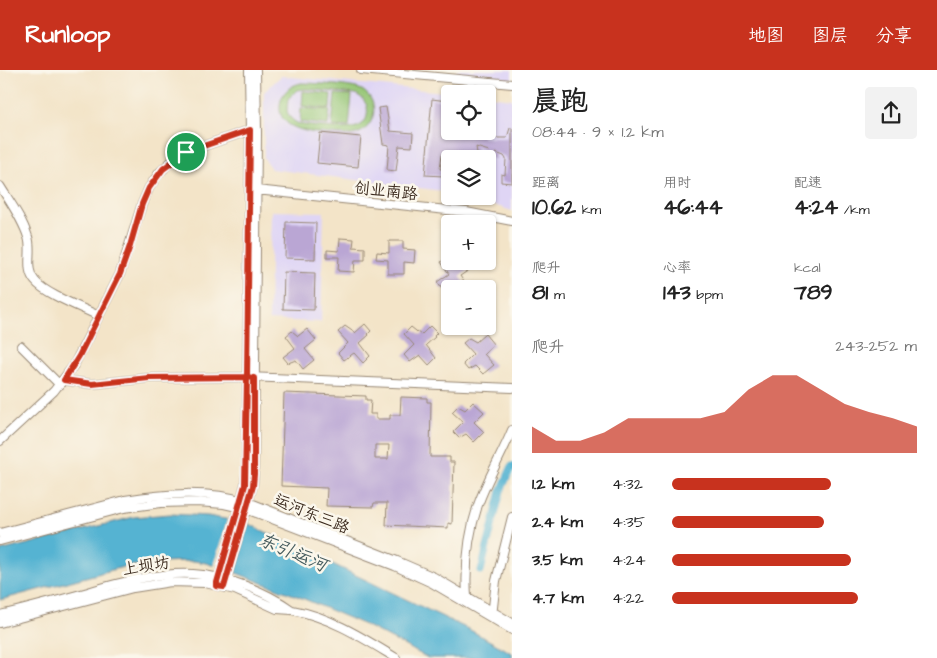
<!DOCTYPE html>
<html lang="zh">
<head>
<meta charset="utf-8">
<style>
  body { margin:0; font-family:"Architects Daughter","LXGW WenKai TC",sans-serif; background:#f2f2f2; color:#222; height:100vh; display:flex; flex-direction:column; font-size:19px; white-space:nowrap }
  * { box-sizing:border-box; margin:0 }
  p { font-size:16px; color:#767676 }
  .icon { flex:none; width:28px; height:28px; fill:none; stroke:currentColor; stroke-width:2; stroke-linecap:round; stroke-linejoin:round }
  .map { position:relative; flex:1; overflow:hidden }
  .sheet { display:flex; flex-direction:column; background:#fff; width:425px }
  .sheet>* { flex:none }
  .buttons { position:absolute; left:441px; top:15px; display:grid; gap:10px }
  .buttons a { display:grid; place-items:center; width:55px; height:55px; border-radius:5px; background:#fff; box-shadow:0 1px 4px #0004; font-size:25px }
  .pin { position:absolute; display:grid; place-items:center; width:42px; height:42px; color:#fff; margin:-21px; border:2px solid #fff; border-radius:50%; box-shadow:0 1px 5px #0007 }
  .round { display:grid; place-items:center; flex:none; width:52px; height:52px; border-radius:5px; background:#f2f2f2 }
  .head { display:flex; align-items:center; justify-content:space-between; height:85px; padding:0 20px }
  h1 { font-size:28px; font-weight:700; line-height:38px }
  .stats { display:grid; grid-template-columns:repeat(3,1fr); gap:8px; height:85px; padding:5px 20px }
  .stats div { display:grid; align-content:center }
  .stats b { font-size:21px; font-weight:700 }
  .stats small { font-size:14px; font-weight:400 }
  .stats p { font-size:14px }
  .chart { height:140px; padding:10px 20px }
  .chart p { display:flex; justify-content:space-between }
  .chart svg { width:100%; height:90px; margin-top:5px; fill:#c8321e; opacity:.7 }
  ul { padding:0 20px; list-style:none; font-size:16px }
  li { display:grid; grid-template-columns:80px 60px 1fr; align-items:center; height:38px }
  li i { height:12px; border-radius:6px; background:#c8321e }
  header { display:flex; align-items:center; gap:30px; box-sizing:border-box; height:70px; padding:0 25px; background:#c8321e; color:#fff }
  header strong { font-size:24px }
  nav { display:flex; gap:28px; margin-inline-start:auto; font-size:18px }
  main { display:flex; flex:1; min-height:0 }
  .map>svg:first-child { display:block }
  .built { fill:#dfd5f5 }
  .green { fill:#94c575; stroke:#68784a; fill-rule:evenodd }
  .water { fill:#54b3d2; stroke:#486e78 }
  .pier { fill:#f3e4c8 }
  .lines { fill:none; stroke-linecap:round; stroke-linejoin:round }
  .canal { stroke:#54b3d2; stroke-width:7 }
  .building { fill:#baa6d4; fill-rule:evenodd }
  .minor-casing { stroke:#978773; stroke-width:10 }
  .minor { stroke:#fff; stroke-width:8 }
  .route-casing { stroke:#fff; stroke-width:10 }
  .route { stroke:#c8321e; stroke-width:6 }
  .labels { text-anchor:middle; stroke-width:5; stroke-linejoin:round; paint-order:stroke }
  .street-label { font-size:16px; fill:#3b2a1e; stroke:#fbf7ec }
  .water-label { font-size:18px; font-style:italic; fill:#445a5d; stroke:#fbf7ec }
</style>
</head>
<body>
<header>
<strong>Runloop</strong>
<nav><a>地图</a><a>图层</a><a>分享</a></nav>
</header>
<main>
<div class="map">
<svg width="512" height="588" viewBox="0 0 512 588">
  <rect width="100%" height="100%" fill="#fbf7ec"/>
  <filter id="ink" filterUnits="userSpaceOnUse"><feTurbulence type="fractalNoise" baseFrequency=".02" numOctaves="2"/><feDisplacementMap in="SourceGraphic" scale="10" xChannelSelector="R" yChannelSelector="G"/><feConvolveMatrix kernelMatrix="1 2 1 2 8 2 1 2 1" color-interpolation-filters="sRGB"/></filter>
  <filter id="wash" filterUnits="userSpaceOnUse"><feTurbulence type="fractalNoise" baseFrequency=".0096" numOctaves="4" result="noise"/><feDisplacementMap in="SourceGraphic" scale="20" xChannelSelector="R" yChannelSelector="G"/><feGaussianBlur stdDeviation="1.12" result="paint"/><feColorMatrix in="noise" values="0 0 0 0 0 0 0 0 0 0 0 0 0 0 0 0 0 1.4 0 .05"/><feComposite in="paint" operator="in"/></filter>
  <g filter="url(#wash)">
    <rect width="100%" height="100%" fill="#f3e4c8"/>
    <path class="built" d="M456 0H512V13L455 7Z
      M281 6 463 24H450V61H488V26L512 29V141L467 126H488V89H450V122L271 99 264 88V22Z
      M271 141 324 142 321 252 269 250Z"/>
    <path class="green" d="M301 13C313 13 352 15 362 20 384 33 373 66 348 65 326 64 271 65 281 30 284 20 292 15 301 13ZM306 19 356 24 363 29 367 36C371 65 342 58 324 57 316 56 305 56 297 53 292 50 289 47 287 41L288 29 297 20Z
      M303 21 331 24 330 39 302 36Z
      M335 24 352 25 349 57 332 56Z
      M301 38 330 40 328 55 300 52Z"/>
    <path class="water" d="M170 444 208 446 247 453 470 560 512 583V588H428L365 555 302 528 239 504 206 493 194 491 157 492 123 497 0 530V481L134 447Z"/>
    <path class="pier" d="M228 447 249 451 234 505 213 498Z"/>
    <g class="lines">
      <path class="canal" d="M481 501 501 421 512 396"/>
    </g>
    <g id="blocks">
      <path class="building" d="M432 29 447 31 443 67 468 64V61H482V68H507L510 58H512V113L501 112V104L505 105 506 89 504 86 496 83 495 89 487 87 489 81 476 77 478 89H464V86L442 84 440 99H443V106L425 105Z
        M386 37 390 61 413 63 412 77 399 76 396 101 387 100 389 75 383 74 378 38Z
        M320 63 361 67 358 97 317 93Z
        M286 152 316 153 315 189 285 188Z
        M340 168 354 169 353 177 365 178V190H355L354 202 338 201 339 187H327V180L339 181Z
        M389 171H403V179L415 180 414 193 404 192V204H388V190L376 189 377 182 389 183Z
        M448 187 450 191H467L472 198 460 206 469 219H452L450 216 442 219 437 212 449 204 441 192Z
        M284 202 315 203 314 240 283 239Z
        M365 254 371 261 368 264 369 265 360 273 370 286 363 293 354 283 344 290 338 283 348 273 338 262 345 256 355 263Z
        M430 256 437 263 434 266 435 267 426 275 436 288 429 295 420 285 410 292 404 285 414 275 404 264 411 257 421 265Z
        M307 259 316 270 305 279 314 290 303 299 296 290 288 293 283 287 295 278 286 266 292 261 298 266Z
        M485 264 494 275 484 284 494 295 483 304 475 296 468 300 463 294 473 284 463 273 469 268 476 272Z
        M284 323 366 326V330H371L370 344H376V349H390V345H400L401 327 427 328V332H431L430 387H450V392H454L452 454 448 453V458L386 455 387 433H374L373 437 326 436 327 418 281 416ZM375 375H389L388 389H375Z
        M473 332 484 342 474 352 484 362 474 372 466 364 459 368 453 362 463 352 452 342 458 336 465 340Z"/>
    </g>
  </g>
  <g filter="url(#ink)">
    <use href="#blocks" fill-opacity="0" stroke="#978773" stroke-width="1"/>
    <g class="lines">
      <g class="minor-casing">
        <path id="minor" d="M361 0 512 14
          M0 116C10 132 22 148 28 167 33 181 24 199 35 211 45 224 83 238 99 246
          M256 120 466 142 512 151
          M21 276 60 315
          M63 310 92 314 149 308 247 307 512 318
          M0 371 54 321 74 295 120 204 142 134 149 118 159 103 172 91 186 82 250 60
          M0 463 125 430C166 423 208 420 248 432L397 491 434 507 512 553
          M0 471 124 438 161 433 197 432 224 434 246 439 395 496 432 513 512 560
          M218 511 245 415 246 404 250 63 249 0
          M225 514 253 415 254 405 257 63 256 0
          M467 527C465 495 468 465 478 435 487 409 502 385 512 360
          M292 540C331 547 363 568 396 588
          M0 545C30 538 59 530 88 522 122 512 158 502 193 504 227 506 265 521 292 540L277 539 235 520 205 513 171 512 133 518 0 553
          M492 546 496 511 512 447"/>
      </g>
      <use href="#minor" class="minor"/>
    </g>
  </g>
  <g class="lines" filter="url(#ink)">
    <g class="route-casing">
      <path id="route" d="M186 82 163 99 149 118 142 134 130 176 120 204 79 286 64 310 92 314 149 308 247 307 245 415 216 516 224 517 253 416 254 404V308L247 307 250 60 186 82"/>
    </g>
    <use href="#route" class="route"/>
  </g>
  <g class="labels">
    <g class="street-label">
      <text transform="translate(386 120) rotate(6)" y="6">创业南路</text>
      <text transform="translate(312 443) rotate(22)" y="6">运河东三路</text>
      <text transform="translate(146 495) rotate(-9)" y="6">上坝坊</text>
    </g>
    <g class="water-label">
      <text transform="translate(293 482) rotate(23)" y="6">东引运河</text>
    </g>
  </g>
</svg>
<div class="buttons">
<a><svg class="icon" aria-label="locate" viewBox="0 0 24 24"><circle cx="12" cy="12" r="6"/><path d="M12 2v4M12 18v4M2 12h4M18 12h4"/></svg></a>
<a><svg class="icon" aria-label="layers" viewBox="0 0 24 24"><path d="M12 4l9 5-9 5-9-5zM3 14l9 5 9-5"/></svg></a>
<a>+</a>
<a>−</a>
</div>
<div class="pin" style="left:186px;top:82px;background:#1e9e55"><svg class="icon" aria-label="arrive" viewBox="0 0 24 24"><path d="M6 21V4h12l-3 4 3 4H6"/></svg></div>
</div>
<section class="sheet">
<div class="head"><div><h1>晨跑</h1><p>08:44 · 9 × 1.2 km</p></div><a class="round"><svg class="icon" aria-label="share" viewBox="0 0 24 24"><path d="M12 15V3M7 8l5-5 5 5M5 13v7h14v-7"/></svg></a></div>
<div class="stats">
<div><p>距离</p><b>10.62<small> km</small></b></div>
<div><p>用时</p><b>46:44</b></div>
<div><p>配速</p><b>4:24<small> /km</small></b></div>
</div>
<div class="stats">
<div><p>爬升</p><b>81<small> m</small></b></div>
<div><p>心率</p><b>143<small> bpm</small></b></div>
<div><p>kcal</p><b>789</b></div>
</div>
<div class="chart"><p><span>爬升</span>243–252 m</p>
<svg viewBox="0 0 160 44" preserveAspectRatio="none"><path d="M0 44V31L10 38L20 38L30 34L40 27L50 27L60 27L70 27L80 24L90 13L100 6L110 6L120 13L130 20L140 24L150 27L160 31V44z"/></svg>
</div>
<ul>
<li><b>1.2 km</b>4:32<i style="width:65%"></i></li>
<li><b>2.4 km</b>4:35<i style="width:62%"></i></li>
<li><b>3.5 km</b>4:24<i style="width:73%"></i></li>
<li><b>4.7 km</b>4:22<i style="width:76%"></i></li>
</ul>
</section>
</main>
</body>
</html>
